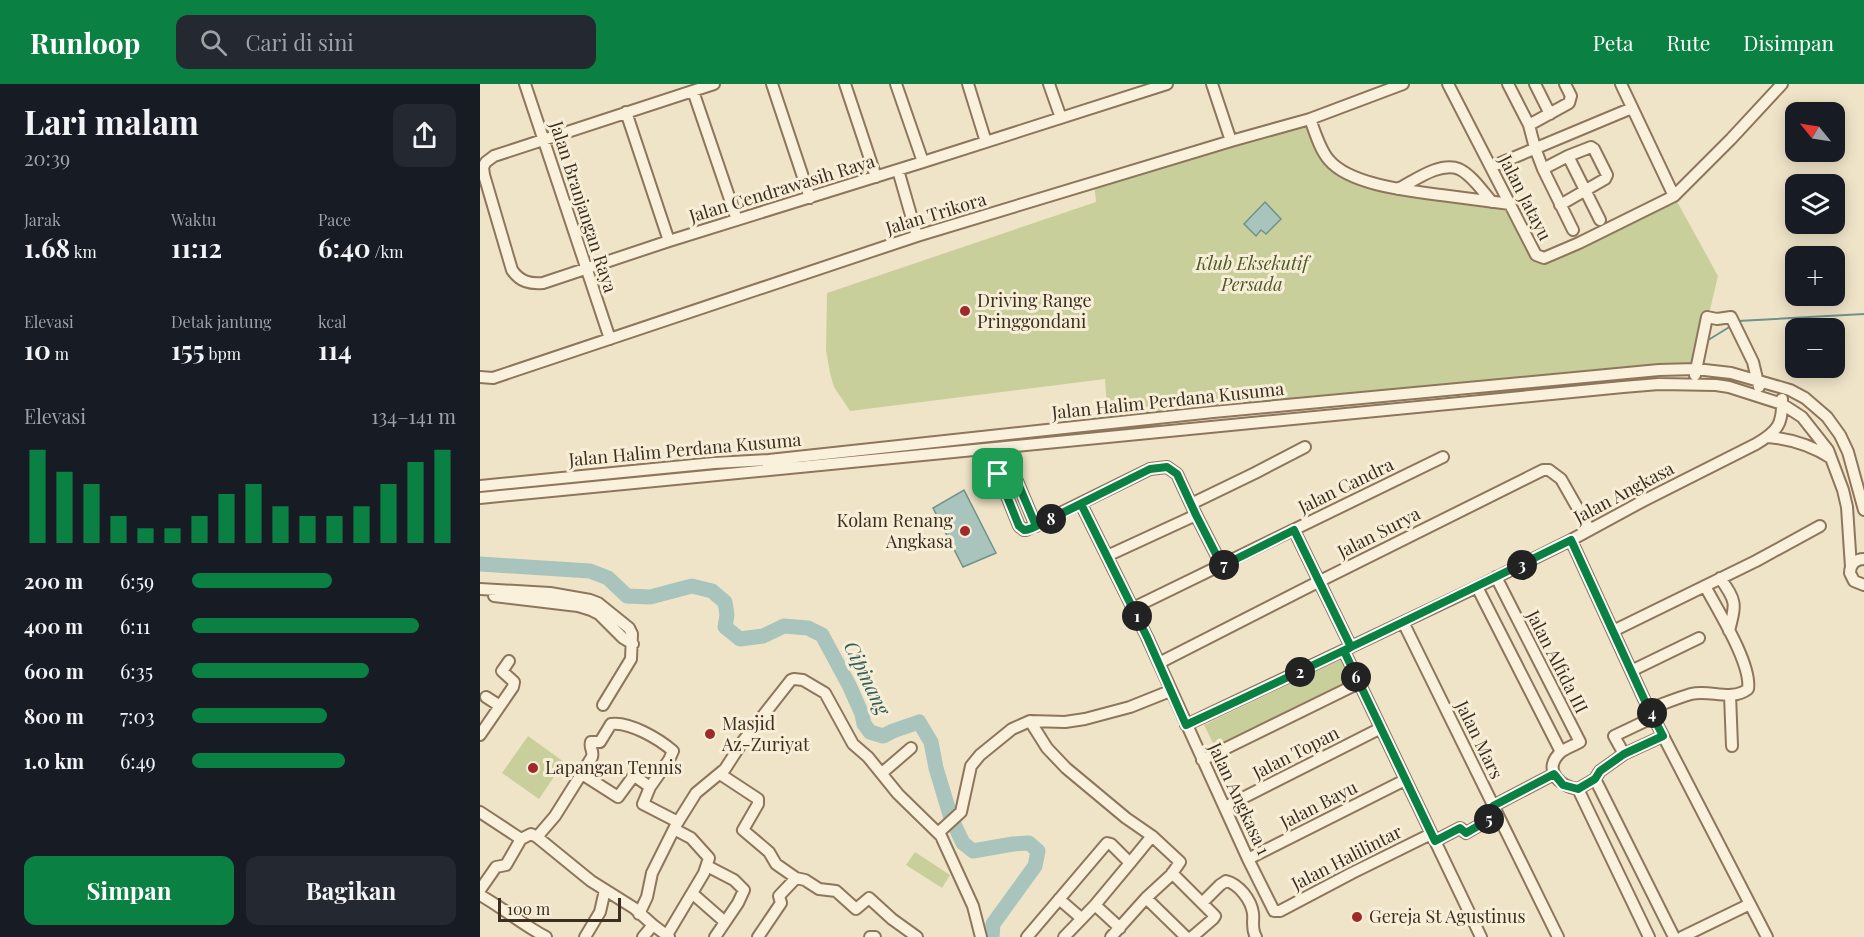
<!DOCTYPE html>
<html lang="id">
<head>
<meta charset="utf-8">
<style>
  body { margin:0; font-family:"Playfair Display",serif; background:#242831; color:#f1f3f6; height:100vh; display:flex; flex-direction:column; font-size:22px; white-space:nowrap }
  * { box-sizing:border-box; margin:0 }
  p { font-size:20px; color:#9ea1a6 }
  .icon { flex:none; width:33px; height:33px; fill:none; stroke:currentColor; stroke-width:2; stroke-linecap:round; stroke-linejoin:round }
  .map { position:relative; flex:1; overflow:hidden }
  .drawer { display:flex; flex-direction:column; background:#171b24; width:480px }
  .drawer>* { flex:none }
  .needle { width:39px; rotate:300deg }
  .tools { position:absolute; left:1305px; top:18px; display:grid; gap:12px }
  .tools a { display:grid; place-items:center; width:60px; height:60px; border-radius:12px; background:#171b24; box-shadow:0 3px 15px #0003; font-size:30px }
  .scale { position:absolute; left:18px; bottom:15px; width:123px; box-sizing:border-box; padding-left:6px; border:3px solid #3d2e20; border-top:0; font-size:16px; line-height:21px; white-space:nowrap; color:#3d2e20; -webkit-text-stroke:4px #f7eed8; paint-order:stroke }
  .pin { position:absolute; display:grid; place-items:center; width:51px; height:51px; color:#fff; margin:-26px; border-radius:12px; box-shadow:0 3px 9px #0006 }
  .km { position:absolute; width:30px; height:30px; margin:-15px; border-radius:50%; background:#222; color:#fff; font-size:16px; line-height:30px; text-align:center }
  .round { display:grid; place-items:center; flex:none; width:63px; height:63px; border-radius:12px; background:#242831 }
  .summary { display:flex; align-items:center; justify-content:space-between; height:102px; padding:0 24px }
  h1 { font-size:33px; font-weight:700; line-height:45px }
  .stats { display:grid; grid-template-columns:repeat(3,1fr); gap:9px; height:102px; padding:6px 24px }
  .stats div { display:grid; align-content:center }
  .stats b { font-size:26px; font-weight:700 }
  .stats small { font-size:16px; font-weight:400 }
  .stats p { font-size:16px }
  .chart { height:168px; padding:12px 24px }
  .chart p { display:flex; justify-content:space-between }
  .chart svg { width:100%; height:108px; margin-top:6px; stroke:#0b8043; stroke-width:6 }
  .primary-button { display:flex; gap:12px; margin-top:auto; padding:12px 24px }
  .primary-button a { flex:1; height:69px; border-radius:12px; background:#0b8043; color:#fff; font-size:24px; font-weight:700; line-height:69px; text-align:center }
  .primary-button a+a { background:#242831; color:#f1f3f6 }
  ul { padding:0 24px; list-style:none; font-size:20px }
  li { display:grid; grid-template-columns:96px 72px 1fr; align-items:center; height:45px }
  li i { height:15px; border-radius:8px; background:#0b8043 }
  header { display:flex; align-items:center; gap:36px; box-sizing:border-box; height:84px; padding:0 30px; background:#0b8043; color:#fff }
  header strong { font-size:28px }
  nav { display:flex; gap:33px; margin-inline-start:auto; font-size:21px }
  .search { width:420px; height:54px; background:#242831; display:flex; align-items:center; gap:15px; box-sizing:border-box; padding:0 21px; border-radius:12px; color:#9ea1a6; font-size:22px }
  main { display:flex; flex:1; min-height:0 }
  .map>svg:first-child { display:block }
  .green { fill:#c9cf9b }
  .water { fill:#a9c4bc; stroke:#6f938a; stroke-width:1.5 }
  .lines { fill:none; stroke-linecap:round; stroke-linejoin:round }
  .stream { stroke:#6f938a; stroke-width:2 }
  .river { stroke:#a9c4bc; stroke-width:15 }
  .minor-casing { stroke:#8d765c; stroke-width:14 }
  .minor { stroke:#faf1dc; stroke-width:10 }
  .route-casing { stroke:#fff; stroke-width:12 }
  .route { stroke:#0b8043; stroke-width:8 }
  .poi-dot { fill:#9e2a2b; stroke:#f7eed8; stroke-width:2 }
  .labels { text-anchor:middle; stroke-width:6; stroke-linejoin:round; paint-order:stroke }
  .street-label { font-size:18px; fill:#3d2e20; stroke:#f7eed8 }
  .park-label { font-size:18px; font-style:italic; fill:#4d5a26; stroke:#f7eed8 }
  .poi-label { font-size:18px; fill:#3d2e20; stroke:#f7eed8; text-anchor:start }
  .water-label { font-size:20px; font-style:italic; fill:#2f5d5a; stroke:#f7eed8 }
</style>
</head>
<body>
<header>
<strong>Runloop</strong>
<div class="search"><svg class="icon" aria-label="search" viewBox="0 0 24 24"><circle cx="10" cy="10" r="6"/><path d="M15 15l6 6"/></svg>Cari di sini</div>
<nav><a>Peta</a><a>Rute</a><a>Disimpan</a></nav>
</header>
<main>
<section class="drawer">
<div class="summary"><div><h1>Lari malam</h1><p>20:39</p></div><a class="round"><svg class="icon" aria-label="share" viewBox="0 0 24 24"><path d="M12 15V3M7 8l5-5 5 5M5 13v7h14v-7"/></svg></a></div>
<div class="stats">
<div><p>Jarak</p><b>1.68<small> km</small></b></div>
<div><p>Waktu</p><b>11:12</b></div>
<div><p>Pace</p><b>6:40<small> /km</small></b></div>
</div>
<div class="stats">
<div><p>Elevasi</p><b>10<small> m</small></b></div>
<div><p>Detak jantung</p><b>155<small> bpm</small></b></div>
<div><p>kcal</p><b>114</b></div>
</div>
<div class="chart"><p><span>Elevasi</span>134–141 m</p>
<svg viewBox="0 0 160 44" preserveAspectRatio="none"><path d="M5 44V6M15 44V15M25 44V20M35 44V33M45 44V38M55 44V38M65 44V33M75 44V24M85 44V20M95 44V29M105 44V33M115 44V33M125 44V29M135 44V20M145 44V11M155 44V6"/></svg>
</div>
<ul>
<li><b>200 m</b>6:59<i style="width:53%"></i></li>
<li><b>400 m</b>6:11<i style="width:86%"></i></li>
<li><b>600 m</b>6:35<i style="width:67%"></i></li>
<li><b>800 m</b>7:03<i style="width:51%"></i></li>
<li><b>1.0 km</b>6:49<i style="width:58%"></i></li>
</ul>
<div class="primary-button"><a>Simpan</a><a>Bagikan</a></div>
</section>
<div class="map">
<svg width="1384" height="853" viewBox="0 0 1384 853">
  <rect width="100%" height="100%" fill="#f0e4c8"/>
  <path class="green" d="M830 35 850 78 875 92 1030 120 1061 174 1194 112 1238 192 1216 285 628 339 625 295 370 327 354 303 350 289 346 266 347 209 616 118 614 98Z
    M865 573 875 595 735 663 724 641Z
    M48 652 84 678 59 715 22 689Z
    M435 768 470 791 462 804 426 781Z"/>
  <path class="water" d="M785 118 801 135 786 150 781 146 776 152 764 140Z
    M484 406 516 469 483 483 453 424Z"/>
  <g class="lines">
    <path class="stream" d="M1258 237 1384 230
      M1225 258 1251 242"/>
    <path class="river" d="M0 480 110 487 128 494 147 512 170 513 212 502 232 507 245 518 247 531 245 543 260 555 283 552 304 542 328 544 342 551 369 601 382 630 384 640 390 648 403 652 413 647 439 638 451 658 456 684 471 734 483 759 493 767 533 760 549 759 558 767 555 782 513 840 512 853"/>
    <g class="minor-casing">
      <path id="minor" d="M45 0 130 255
        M292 0 330 114
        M365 0 396 93
        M416 0 443 78
        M488 0 506 58
        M569 0 581 34
        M732 0 751 57
        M968 0 1056 171 1064 174 1099 159 1194 112 1251 55 1302 0
        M1028 0 1049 41 1055 64 1063 85 1093 146
        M1055 0 1070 30
        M1141 0 1194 112
        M213 7 257 136
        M146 28 189 157
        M830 35C835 48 840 66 849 76 870 101 930 107 961 111 984 114 1007 117 1030 120
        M1049 41 1089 19 1091 12 1085 0
        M1088 72 1120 136
        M3 83 4 91 32 186C40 198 50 200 63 199L189 157 443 78 687 0
        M3 83 6 78 14 72 234 0
        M1011 83 1152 24
        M1063 85 1088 72 1111 63 1114 65 1127 91 1125 95 1080 121
        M418 86 437 152
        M918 105C934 97 960 77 979 85 992 91 1003 108 1012 118
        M1215 291 1227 233 1237 235 1251 233 1273 278 1279 303
        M0 293 13 294 437 152 751 57 830 35 923 0
        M1288 353C1312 355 1331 361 1351 374
        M499 389C512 390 527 387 537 397L556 442
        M518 390 539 442 544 446H546L670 385 687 383 697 390 716 431 742 482
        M0 402 234 379 289 376 733 328 1179 286 1216 285 1251 289 1310 306 1325 314 1347 333 1360 351 1368 368 1384 426
        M0 414 1143 303 1179 300 1236 301 1249 303 1302 320 1322 333 1348 366 1363 406 1367 423 1371 483
        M601 420 667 553 768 775 794 827H800L872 789 951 750
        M711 420 775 389 825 363
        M814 446 871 563
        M1091 456 1164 615 1287 853
        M627 472 716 431
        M1384 475C1376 475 1370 480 1370 489L1374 497 1384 501
        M1016 493 1100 658C1093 662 1082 665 1078 671 1063 688 1082 703 1098 705L1115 695 1120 687 1144 670 1183 652
        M1240 494C1257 518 1256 519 1249 547
        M997 503 1081 668
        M0 505 70 509 110 516 118 519 149 544 152 550 151 575 123 621
        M14 512 98 522 111 526 119 530 143 554 153 560
        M653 524 963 373
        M923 538 1078 853
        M1133 547 1276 477 1340 442
        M864 567 1001 853
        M679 579 828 503 1063 386H1069L1081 395 1110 446
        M1151 587 1219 554
        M1250 611 1252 662
        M6 613 20 622
        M1169 625C1183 620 1197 614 1211 610 1230 605 1251 618 1268 605 1272 580 1237 525 1225 502
        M550 637 567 664 586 684 646 734 672 752 700 778 691 791 666 814 631 853
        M706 641 997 503 1091 456 1163 417 1276 360C1298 347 1303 340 1302 315
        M0 651 33 603 34 598 22 587 29 577
        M1144 670 1134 652 1174 633
        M722 676 879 599
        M402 689 431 664
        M102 690 138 713 152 694 156 693 170 703 163 720 198 738
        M240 690 278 715V720L263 746 289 768 296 780 316 794 325 796 339 805 356 807 376 825 389 814 412 835 437 853
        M1115 695 1194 853
        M1098 705 1169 853
        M1013 722 1074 690
        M745 723 901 644
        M0 728 41 755 51 750 57 753 111 797 154 824 173 841 189 853
        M458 749 481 728 491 682 500 671 532 645 550 637 585 638 605 635 650 623 690 607
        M57 753 75 732 112 673C114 667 109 664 111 658H120L131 640C149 637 179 655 193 667L189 676 170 703
        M955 757 980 744 986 749 1017 731
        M768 775 925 696
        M227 782 254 796 264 806 258 819 235 853
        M692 789 735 832 733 835 712 853
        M0 806 16 783 26 781 41 755
        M213 810 245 838
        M0 811C23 824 43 841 66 853
        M666 814 706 853
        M579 815 601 834
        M722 819 740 801 746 797C759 800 771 816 773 829 774 838 771 845 776 853
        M615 821 640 844
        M159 830 167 813 172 789 196 741 216 709 245 685 263 657 311 596 314 595 323 596 345 609 373 660 388 673 418 710 461 752 493 822 501 853
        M187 851 224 789 229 774 211 754 194 745
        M105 853 120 828 125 806
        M163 853 173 841
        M278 853 301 819 299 812 316 794
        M390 853H395
        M547 853 627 759 631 760 650 779 672 752
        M584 853 615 821 650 779
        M1202 853 1270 820"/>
    </g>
    <use href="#minor" class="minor"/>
  </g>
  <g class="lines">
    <g class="route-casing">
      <path id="route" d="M518 390 530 392 537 397 556 442 601 420 667 553 706 641C835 581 963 519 1091 456L1164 615 1183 652 1144 670 1120 687 1115 695 1098 705 1083 701 1074 690 1013 722 1017 731 986 749 980 744 955 757 864 567 871 563 814 446 742 482 716 431 697 390 687 383 670 385 560 440C555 443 550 446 544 446L539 442 518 390"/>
    </g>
    <use href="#route" class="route"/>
  </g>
  <g class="poi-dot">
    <circle cx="485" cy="227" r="6"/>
    <circle cx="485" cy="447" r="6"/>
    <circle cx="230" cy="650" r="6"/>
    <circle cx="53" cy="684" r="6"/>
    <circle cx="877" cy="833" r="6"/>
  </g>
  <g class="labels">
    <g class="street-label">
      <text transform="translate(302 105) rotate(-17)" y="6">Jalan Cendrawasih Raya</text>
      <text transform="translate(1045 114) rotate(63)" y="6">Jalan Jatayu</text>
      <text transform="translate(103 123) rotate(72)" y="6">Jalan Branjangan Raya</text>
      <text transform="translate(456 130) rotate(-17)" y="6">Jalan Trikora</text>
      <text transform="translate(688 317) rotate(-6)" y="6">Jalan Halim Perdana Kusuma</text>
      <text transform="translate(205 366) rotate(-5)" y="6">Jalan Halim Perdana Kusuma</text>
      <text transform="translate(866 402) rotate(-26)" y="6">Jalan Candra</text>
      <text transform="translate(1144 409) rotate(-28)" y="6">Jalan Angkasa</text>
      <text transform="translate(899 449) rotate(-27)" y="6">Jalan Surya</text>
      <text transform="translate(1077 578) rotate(63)" y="6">Jalan Alfida III</text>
      <text transform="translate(999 656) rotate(64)" y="6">Jalan Mars</text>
      <text transform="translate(816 669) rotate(-27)" y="6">Jalan Topan</text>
      <text transform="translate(759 715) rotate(65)" y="6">Jalan Angkasa 1</text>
      <text transform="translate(839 721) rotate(-27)" y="6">Jalan Bayu</text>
      <text transform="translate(867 774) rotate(-27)" y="6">Jalan Halilintar</text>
    </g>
    <g class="park-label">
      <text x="772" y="186">Klub Eksekutif<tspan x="772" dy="21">Persada</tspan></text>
    </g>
    <g class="poi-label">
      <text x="497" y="223">Driving Range<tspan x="497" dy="21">Pringgondani</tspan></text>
      <text x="473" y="443" text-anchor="end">Kolam Renang<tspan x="473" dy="21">Angkasa</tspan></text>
      <text x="242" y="646">Masjid<tspan x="242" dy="21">Az-Zuriyat</tspan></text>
      <text x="65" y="690">Lapangan Tennis</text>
      <text x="889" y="839">Gereja St Agustinus</text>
    </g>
    <g class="water-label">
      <text transform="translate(387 594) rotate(64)" y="7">Cipinang</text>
    </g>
  </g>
</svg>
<div class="tools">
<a><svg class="needle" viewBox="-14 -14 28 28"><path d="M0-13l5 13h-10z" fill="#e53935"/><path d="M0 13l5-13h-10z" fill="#9ea1a6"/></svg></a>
<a><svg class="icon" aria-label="layers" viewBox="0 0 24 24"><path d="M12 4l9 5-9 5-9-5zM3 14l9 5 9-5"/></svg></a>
<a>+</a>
<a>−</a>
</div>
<div class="scale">100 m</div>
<div class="pin" style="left:518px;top:390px;background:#1e9e55"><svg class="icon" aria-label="arrive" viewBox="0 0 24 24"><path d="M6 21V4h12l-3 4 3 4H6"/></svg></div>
<b class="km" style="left:657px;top:532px">1</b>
<b class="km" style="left:820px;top:588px">2</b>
<b class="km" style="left:1042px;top:481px">3</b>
<b class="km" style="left:1172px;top:629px">4</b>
<b class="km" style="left:1009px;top:735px">5</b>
<b class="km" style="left:876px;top:593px">6</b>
<b class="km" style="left:744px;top:481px">7</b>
<b class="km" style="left:571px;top:435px">8</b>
</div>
</main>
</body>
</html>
